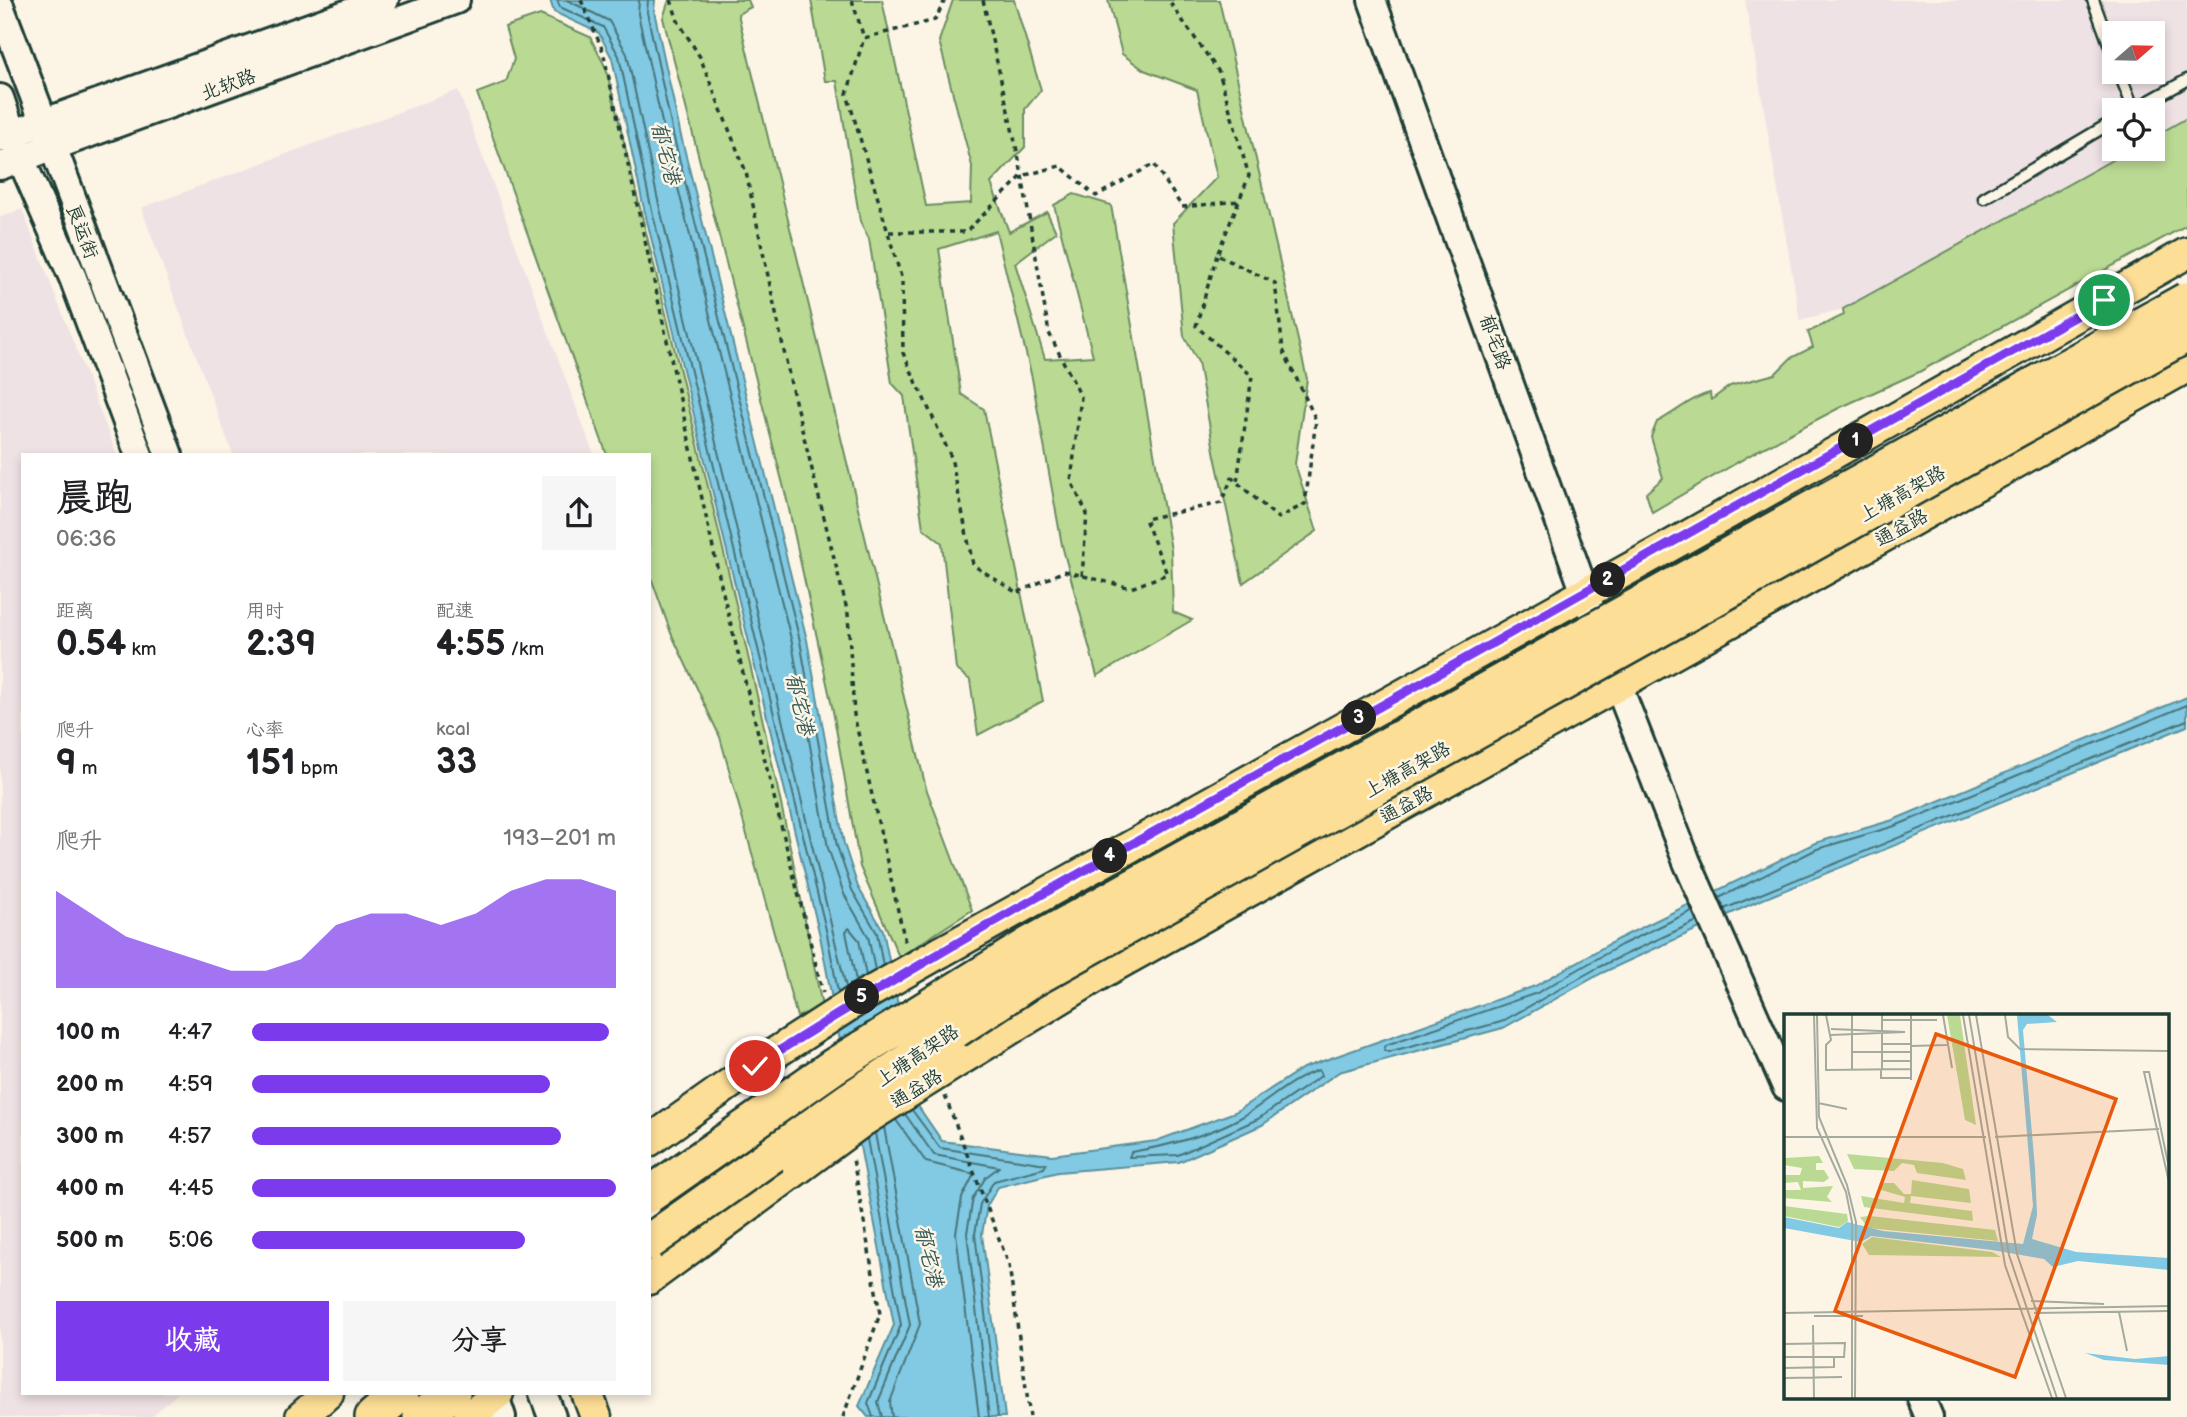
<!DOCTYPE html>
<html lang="zh">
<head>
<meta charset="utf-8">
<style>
  body { margin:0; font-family:"Balsamiq Sans","LXGW WenKai TC",sans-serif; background:#f6f6f6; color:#202124; height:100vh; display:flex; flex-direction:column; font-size:26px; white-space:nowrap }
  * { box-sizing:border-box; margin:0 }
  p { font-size:23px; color:#757577 }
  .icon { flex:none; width:38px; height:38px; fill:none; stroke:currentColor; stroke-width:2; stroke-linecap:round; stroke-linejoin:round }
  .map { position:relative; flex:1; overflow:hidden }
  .side { position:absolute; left:21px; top:453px; width:630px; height:942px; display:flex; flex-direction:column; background:#fff; border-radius:0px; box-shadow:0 4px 10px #0003 }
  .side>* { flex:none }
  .needle { width:46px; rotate:70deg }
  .tools { position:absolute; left:2102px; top:21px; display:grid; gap:14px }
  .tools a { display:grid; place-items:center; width:63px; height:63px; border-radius:0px; background:#fff; box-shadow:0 4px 10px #0003; font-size:35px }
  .pin { position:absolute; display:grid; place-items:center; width:60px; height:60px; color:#fff; margin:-30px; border:4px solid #fff; border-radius:50%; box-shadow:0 2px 7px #0007 }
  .km { position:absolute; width:35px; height:35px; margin:-18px; border-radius:50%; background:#222; color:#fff; font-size:19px; line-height:35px; text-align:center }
  .round { display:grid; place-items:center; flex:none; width:74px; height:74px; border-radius:0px; background:#f6f6f6 }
  .overview { display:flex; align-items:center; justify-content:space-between; height:119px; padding:0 35px }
  h1 { font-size:38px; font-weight:700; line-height:52px }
  .figures { display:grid; grid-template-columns:repeat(3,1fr); gap:10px; height:119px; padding:7px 35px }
  .figures div { display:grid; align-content:center }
  .figures b { font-size:35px; font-weight:700 }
  .figures small { font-size:19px; font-weight:400 }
  .figures p { font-size:19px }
  .chart { height:196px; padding:14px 35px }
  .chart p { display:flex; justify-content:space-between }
  .chart svg { width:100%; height:126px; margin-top:7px; fill:#7c3aed; opacity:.7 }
  .cta { display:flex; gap:14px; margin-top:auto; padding:14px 35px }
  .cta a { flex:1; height:80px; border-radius:0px; background:#7c3aed; color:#fff; font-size:28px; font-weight:700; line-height:80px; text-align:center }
  .cta a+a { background:#f6f6f6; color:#202124 }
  ul { padding:0 35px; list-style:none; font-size:23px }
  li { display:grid; grid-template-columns:112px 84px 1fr; align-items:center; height:52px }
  li i { height:18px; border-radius:9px; background:#7c3aed }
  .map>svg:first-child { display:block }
  .built { fill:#efe2e4; fill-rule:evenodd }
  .green { fill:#bada93; stroke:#6c8c64; stroke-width:2 }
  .water { fill:#82c9e3; stroke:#5a919d; stroke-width:2 }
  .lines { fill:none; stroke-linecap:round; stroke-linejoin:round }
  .shore { stroke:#47757a; stroke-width:2 }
  .lane-casing { stroke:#1f3d34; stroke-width:15 }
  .secondary-casing { stroke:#1f3d34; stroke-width:32 }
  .primary-casing { stroke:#1f3d34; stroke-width:35 }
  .highway-casing { stroke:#1f3d34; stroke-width:40 }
  .path { stroke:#1f3d34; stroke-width:3.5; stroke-dasharray:5 5; stroke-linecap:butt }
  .lane { stroke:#fcf5e5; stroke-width:10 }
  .secondary { stroke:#fcf5e5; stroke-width:26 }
  .primary { stroke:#fdde96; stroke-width:30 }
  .highway { stroke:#fdde96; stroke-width:35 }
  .primary-bridge-casing { stroke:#1f3d34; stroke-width:35; stroke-linecap:butt }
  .highway-bridge-casing { stroke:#1f3d34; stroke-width:40; stroke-linecap:butt }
  .primary-bridge { stroke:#fdde96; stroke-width:30 }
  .highway-bridge { stroke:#fdde96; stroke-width:35 }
  .route-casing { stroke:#fff; stroke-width:14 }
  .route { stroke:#7c3aed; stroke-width:9 }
  .labels { text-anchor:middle; stroke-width:5; stroke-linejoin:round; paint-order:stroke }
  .street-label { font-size:19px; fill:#1f3d34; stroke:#fcf5e5 }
  .water-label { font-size:21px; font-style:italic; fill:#335957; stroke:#fcf5e5 }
  .inset-road { fill:none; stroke:#a4ab9e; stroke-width:2 }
  .view { fill:#e8590c; fill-opacity:0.15; stroke:#e8590c; stroke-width:3.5 }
  .inset-edge { fill:none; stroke:#1f3d34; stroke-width:3.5 }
</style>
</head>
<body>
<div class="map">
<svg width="2187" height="1417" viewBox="0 0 2187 1417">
  <rect width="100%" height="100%" fill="#fcf5e5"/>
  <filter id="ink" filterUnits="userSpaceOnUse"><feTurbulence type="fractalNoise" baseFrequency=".0143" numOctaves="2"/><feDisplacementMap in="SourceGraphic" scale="14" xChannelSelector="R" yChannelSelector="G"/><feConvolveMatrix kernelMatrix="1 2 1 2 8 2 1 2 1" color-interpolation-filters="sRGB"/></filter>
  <g filter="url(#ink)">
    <path class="built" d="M1745 0H2187V118L2153 137 2152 110H2114V149H2132L1843 309 1800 320ZM2114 33H2152V72H2114Z
      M458 90 594 455H233L141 208Z
      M22 209 117 455H23V1393H178L151 1417H0V217Z"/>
    <path class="green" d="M669 0H748L751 7 738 14 926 788 972 910 899 957 860 867 833 711 787 500 663 18Z
      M811 0H882L926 206 971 203 972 166 939 41 953 0H1014L1041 90 1025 109V147L991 183 1009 232 1047 212 1056 232 1015 263 1045 359 1093 356 1054 205 1074 194 1111 205 1171 550 1173 612 1192 620 1097 676 1062 545 1032 378 996 231 939 249 961 394 984 409 1043 701 978 735 970 680 956 669 942 543 923 528 904 396 892 383 869 239 860 221 837 81H825Z
      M1108 0H1219L1307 379 1295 464 1317 531 1243 583 1215 456 1198 362 1184 336 1173 223 1217 177 1197 90 1144 70 1122 54Z
      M540 15 590 37 606 68C681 380 763 692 822 1007L797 1017 720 737 671 633 649 572V455H607L477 93 506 82 514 59 505 27Z
      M2187 118V225L1919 372 1839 408 1759 450 1652 512 1646 493 1663 478 1651 437 1657 422C1675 413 1692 397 1710 393L1711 400 1730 386 1775 374 1791 358 1813 347 1808 332 1844 315 1843 309 2132 149H2152L2153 137Z"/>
    <path class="water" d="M550 0H655L654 11 680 132 807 640 844 844 858 887 883 930 918 1106 942 1141 1052 1155 1156 1141 1235 1112 1303 1068 1535 986 1618 939 1815 843 1893 820 2187 697V726L1756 902 1602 973 1503 1028 1339 1072 1262 1125 1179 1162 1058 1172 998 1187 987 1206 982 1234 1005 1417H868L859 1406 894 1325 820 936 642 200 612 58 599 33 554 12Z"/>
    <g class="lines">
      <path class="shore" d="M557 0 560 7 603 27 619 56 649 198 827 934 838 992
        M567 0 609 21 627 54 657 196 846 987
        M639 0 638 14 665 136 792 643 828 848 844 894 868 936 875 970
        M648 0 647 12 673 134 800 641 837 846 852 890 877 933 883 966
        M1719 898 1817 849 1895 826 2187 705
        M1724 909 2187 720
        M1692 911 1621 945 1537 993 1386 1045 1384 1050 1388 1052 1501 1022 1599 967 1697 921
        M856 981 846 932 849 928 859 940 866 976
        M1319 1070 1321 1076 1258 1119 1178 1155 1129 1157 1131 1152C1167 1146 1209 1135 1240 1118 1267 1103 1290 1079 1319 1070Z
        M912 1110 940 1148 1046 1164 1044 1168 994 1181 980 1204 975 1234 998 1417
        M905 1114 934 1155 999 1167 986 1177 973 1198 967 1233 989 1417
        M896 1120 926 1162 974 1174 962 1198 956 1233 979 1417
        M884 1127 920 1324 890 1402 892 1417
        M875 1133 910 1325 878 1402 882 1417
        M867 1139 901 1325 868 1403 873 1417"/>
      <g class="lane-casing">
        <path id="lane" d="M2093 0 2114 57
          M2119 72 2134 110
          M2133 110 2187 80
          M1984 198 2114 121"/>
      </g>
      <g class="secondary-casing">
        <path id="secondary" d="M1372 0 1618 685 1687 862 1786 1087
          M0 6 169 455
          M0 98 21 159 73 278 139 455
          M0 138 385 0
          M0 166 456 0
          M494 1393 502 1417
          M543 1393 552 1417
          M1921 1398 1929 1417"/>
      </g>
      <g class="primary-casing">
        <path id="primary" d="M941 952 1688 536 2187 253
          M960 1060 1102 973 2187 367
          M649 1141 755 1066
          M649 1279 798 1169
          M587 1393 596 1417
          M301 1417 328 1393
          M469 1417 498 1393"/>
      </g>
      <g class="highway-casing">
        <path id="highway" d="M373 1417 401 1393
          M421 1417 452 1393"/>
      </g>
      <path class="path" d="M581 0 603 51 722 589 823 993
        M671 0 678 21 700 57 746 172 792 389 848 614 854 715 906 946
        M852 0 864 38
        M945 0 935 20 864 38 847 94 902 280 903 353 951 457 973 565 1017 593 1064 571 1131 588 1167 574 1145 519 1221 503 1232 478 1278 518 1305 504 1316 420 1283 350 1275 283 1217 255 1249 176 1219 72 1168 0
        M983 0 1020 164 1049 333 1081 397 1071 481 1087 514 1082 576
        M889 232H966L1022 176 1060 166 1096 196 1154 164 1182 207 1239 201
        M1217 255 1196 326 1252 376 1237 482
        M945 1096 1009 1265 1030 1417
        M843 1417 880 1314 853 1159"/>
      <use href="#lane" class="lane"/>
      <use href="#secondary" class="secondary"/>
      <use href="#primary" class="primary"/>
      <use href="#highway" class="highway"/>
      <g class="primary-bridge-casing">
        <path id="primary-bridge" d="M755 1066 865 995 941 952
          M798 1169 863 1121 960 1060"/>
      </g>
      <g class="highway-bridge-casing">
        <path id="highway-bridge" d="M649 1195 834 1066 1029 945 2187 300
          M649 1242 851 1099 1031 980 2187 334"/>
      </g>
      <use href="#primary-bridge" class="primary-bridge"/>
      <use href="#highway-bridge" class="highway-bridge"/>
    </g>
  </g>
  <g class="lines" filter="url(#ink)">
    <g class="route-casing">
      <path id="route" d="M755 1066C954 939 1163 827 1370 712 1615 576 1860 439 2104 300"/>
    </g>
    <use href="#route" class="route"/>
  </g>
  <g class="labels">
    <g class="street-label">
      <text transform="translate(228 84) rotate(-20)" y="7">北软路</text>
      <text transform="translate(83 231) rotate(69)" y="7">良运街</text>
      <text transform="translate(1496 342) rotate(70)" y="7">郁宅路</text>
      <text transform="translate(1902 493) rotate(-29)" y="7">上塘高架路</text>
      <text transform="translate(1901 527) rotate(-29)" y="7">通益路</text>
      <text transform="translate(1407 769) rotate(-29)" y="7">上塘高架路</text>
      <text transform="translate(1406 804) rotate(-29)" y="7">通益路</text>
      <text transform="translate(917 1055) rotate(-34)" y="7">上塘高架路</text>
      <text transform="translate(916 1088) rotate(-32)" y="7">通益路</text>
    </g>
    <g class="water-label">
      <text transform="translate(666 153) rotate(76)" y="7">郁宅港</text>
      <text transform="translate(800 704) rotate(77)" y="7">郁宅港</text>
      <text transform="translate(929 1256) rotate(77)" y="7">郁宅港</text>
    </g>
  </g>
  <g transform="translate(1784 1014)">
    <rect width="385" height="385" fill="#fcf5e5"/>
    <path d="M163 1H176L192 111 181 106ZM63 140 159 149 179 155 182 166 133 159 130 151 118 149 110 157 70 155ZM35 142 39 149H32V156H40L45 164 40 168 19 167V174L49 172 43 183 48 188 0 184V176H17L14 168 0 169V161H16L18 154 0 151V144ZM128 166 185 175 187 189 127 182 126 189 188 197 189 207 80 193 77 182 120 189 121 183 94 175 97 169H110L120 180H127ZM0 192 63 200 64 207 55 213 0 202ZM86 202 211 216 214 227 84 214 76 203ZM88 223 208 238 217 243 85 241 78 230Z" fill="#bada93"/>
    <path d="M233 1H264L273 8 243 10 239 16 251 154 253 201 248 225 292 238 385 244V256L294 247 269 253 260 245 208 236 87 222 77 228 0 214V203L55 214 63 208 99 217 239 230 249 192ZM301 339 351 345 385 342V351L320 346Z" fill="#82c9e3"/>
    <path class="inset-road" d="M30 1 33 114 62 178 68 208V384M33 1 35 103 63 171 72 208 71 384M42 1 47 26 42 31V56L127 55M68 1V55M159 1 168 54M179 1 221 251 268 384M185 1 225 241 273 384M192 1 233 240 282 384M221 1 224 23 236 35 385 37M98 6H153M47 15 121 18 47 21M98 30H127M127 32 163 31M68 38H127M98 47H127M97 55V64H127M98 55V1M127 66V1M34 89 63 95M0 123H202M211 123 375 115M385 154 365 58H360L385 168M247 287 320 290M335 298 343 337M0 299 385 292M250 299 385 297M30 302H79M29 311 30 384M0 330 61 329 60 343H0M0 354 50 353V343M0 364 58 363"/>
    <path class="view" d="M152 20 332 85 231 363 51 297Z"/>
    <rect width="385" height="385" class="inset-edge"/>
  </g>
</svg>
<div class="tools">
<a><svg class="needle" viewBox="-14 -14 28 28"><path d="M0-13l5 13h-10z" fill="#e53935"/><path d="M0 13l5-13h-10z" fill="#757577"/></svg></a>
<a><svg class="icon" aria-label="locate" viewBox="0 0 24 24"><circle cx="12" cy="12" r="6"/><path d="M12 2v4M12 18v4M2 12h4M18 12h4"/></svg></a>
</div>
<div class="pin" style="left:2104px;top:300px;background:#1e9e55"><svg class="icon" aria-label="arrive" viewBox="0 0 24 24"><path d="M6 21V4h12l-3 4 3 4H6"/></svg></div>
<div class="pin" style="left:755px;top:1066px;background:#d93025"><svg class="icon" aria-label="check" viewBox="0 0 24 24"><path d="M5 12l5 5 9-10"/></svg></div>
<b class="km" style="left:1856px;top:441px">1</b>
<b class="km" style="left:1608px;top:580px">2</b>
<b class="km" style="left:1359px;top:718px">3</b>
<b class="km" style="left:1110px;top:856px">4</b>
<b class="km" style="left:862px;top:997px">5</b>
<section class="side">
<div class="overview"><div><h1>晨跑</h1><p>06:36</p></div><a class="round"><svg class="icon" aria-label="share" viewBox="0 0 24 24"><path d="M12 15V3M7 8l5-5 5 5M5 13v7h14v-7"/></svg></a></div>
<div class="figures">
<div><p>距离</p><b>0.54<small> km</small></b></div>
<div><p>用时</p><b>2:39</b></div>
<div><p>配速</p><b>4:55<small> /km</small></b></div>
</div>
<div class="figures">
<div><p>爬升</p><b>9<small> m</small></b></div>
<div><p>心率</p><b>151<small> bpm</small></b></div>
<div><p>kcal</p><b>33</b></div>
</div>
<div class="chart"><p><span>爬升</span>193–201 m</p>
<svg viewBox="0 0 160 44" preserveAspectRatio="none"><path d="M0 44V10L10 18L20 26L30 30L40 34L50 38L60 38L70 34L80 22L90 18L100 18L110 22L120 18L130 10L140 6L150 6L160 10V44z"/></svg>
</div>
<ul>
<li><b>100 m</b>4:47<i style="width:98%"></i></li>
<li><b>200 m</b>4:59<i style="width:82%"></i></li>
<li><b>300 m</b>4:57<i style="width:85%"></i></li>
<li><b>400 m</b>4:45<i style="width:100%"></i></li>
<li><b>500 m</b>5:06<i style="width:75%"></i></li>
</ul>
<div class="cta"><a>收藏</a><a>分享</a></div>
</section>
</div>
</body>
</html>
